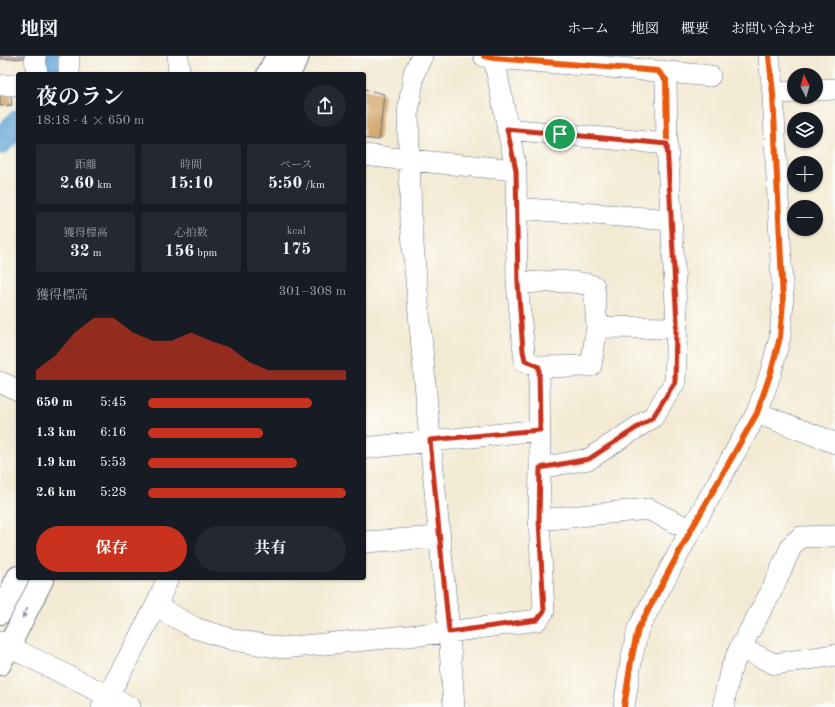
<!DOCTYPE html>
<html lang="ja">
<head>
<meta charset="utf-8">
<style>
  body { margin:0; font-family:"Old Standard TT","Noto Serif JP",serif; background:#242831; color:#f1f3f6; height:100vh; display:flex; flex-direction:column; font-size:15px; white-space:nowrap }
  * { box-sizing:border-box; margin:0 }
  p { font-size:13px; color:#9ea1a6 }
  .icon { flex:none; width:22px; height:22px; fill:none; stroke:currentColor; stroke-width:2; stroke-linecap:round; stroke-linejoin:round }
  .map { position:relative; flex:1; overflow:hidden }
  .side { position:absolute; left:16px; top:16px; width:350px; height:508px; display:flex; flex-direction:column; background:#171b24; border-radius:4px; box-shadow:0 1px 3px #0004 }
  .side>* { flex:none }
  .needle { width:26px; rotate:354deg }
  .controls { position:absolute; left:787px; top:12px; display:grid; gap:8px }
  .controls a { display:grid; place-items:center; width:36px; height:36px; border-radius:50%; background:#171b24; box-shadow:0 1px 3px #0004; font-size:20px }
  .pin { position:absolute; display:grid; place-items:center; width:34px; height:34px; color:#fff; margin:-17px; border:2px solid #fff; border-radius:50%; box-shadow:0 1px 4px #0007 }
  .round { display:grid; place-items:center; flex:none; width:42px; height:42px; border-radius:21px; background:#242831 }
  .headline { display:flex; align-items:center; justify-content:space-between; height:68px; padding:0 20px }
  h1 { font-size:22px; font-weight:700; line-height:30px }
  .stats { display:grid; grid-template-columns:repeat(3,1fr); gap:6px; height:68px; padding:4px 20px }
  .stats div { display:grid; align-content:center; border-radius:4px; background:#242831; text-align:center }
  .stats b { font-size:17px; font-weight:700 }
  .stats small { font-size:11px; font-weight:400 }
  .stats p { font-size:11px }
  .chart { height:112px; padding:8px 20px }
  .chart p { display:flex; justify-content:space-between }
  .chart svg { width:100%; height:72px; margin-top:4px; fill:#c8321e; opacity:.7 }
  .button { display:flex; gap:8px; margin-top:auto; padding:8px 20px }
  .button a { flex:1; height:46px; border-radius:24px; background:#c8321e; color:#fff; font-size:16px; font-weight:700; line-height:46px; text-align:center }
  .button a+a { background:#242831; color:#f1f3f6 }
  ul { padding:0 20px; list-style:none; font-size:13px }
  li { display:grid; grid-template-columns:64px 48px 1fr; align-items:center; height:30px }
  li i { height:10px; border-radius:5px; background:#c8321e }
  header { display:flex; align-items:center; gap:24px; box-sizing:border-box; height:56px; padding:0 20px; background:#171b24; border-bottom:1px solid #363941 }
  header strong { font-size:19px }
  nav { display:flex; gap:22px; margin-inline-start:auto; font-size:14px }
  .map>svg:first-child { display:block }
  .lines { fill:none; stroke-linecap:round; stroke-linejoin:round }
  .river { stroke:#63a4d6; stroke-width:26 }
  .building { fill:#cfa05f }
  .minor-casing { stroke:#677087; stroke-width:22 }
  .highway-casing { stroke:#677087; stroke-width:24 }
  .minor { stroke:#fff; stroke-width:21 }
  .highway { stroke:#fff; stroke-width:22 }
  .cycleway-casing { stroke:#fdfcf7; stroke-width:8 }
  .cycleway { stroke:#e8590c; stroke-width:6 }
  .oneway { fill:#8d97ae }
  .route-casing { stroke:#fff; stroke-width:8 }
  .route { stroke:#c8321e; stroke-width:5 }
</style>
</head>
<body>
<header>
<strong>地図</strong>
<nav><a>ホーム</a><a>地図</a><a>概要</a><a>お問い合わせ</a></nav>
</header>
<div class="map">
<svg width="835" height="651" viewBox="0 0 835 651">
  <rect width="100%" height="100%" fill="#fdfcf7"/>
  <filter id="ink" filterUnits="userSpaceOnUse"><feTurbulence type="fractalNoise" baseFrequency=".025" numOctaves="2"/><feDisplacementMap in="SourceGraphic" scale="8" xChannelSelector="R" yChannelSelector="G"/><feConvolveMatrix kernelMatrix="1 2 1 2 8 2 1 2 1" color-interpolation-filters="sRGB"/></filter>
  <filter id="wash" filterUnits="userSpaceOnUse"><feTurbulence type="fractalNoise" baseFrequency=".012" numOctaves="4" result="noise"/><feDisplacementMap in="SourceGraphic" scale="16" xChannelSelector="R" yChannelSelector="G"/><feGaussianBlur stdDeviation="0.9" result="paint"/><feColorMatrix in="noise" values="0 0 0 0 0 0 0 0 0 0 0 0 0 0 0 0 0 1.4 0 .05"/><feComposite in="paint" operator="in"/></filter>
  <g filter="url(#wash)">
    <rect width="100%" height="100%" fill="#f3ead3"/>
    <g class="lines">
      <path class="river" d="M51 18 56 7 57 0
        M0 86 18 67"/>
    </g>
    <g id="blocks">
      <path class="building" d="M0 0H24V2L0 3Z
        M10 31 12 49 0 50V32Z
        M364 33 384 38 379 84 364 82Z"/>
    </g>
  </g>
  <g filter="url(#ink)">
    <use href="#blocks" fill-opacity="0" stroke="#677087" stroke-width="1"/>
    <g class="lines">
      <g class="minor-casing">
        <path id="minor" d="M35 0 37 18
          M178 0 179 18
          M422 0 414 17 408 57 411 165 430 384 449 576 454 651
          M484 0 494 2 658 15 666 24 667 88 677 267 675 326 653 361 589 403 540 412
          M69 1V18
          M494 2 516 114 517 227 525 305 539 311 591 310 597 271 594 230C570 223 543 226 517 227
          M658 15 710 20
          M0 29H18
          M816 34 835 33
          M773 38 794 36
          M507 73 667 88
          M364 99 409 104 516 114
          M516 152 671 164
          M597 271 676 272
          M0 326 18 334
          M757 357 835 387
          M364 392 540 374
          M539 464 648 453 691 474
          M364 486 440 481
          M156 550 195 572 234 584 282 592 449 576 537 564 544 555 539 464 540 412 539 311
          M0 586 130 651
          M740 592 775 608 835 599
          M102 651 156 550 168 522
          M624 651 631 605 638 573 691 474 757 357 771 316 780 281 783 246 773 38 769 0
          M724 651 725 640 730 616 740 592 771 536 792 489 801 481 835 480"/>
      </g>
      <g class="highway-casing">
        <path id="highway" d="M268 18 277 0
          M289 18 298 0
          M0 557 18 521
          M0 608 43 522"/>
      </g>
      <use href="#minor" class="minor"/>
      <use href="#highway" class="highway"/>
      <g class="cycleway-casing">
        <path id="cycleway" d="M484 0 494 2 658 15 666 24 667 88 677 267 675 326 653 361 589 403 540 412
          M624 651 631 605 638 573 691 474 757 357 771 316 780 281 783 246 773 38 769 0"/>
      </g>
      <use href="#cycleway" class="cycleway"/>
    </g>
    <defs><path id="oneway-solid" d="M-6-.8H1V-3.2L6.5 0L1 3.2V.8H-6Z"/></defs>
    <use class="oneway" href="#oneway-solid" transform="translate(25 557) rotate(117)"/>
  </g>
  <g class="lines" filter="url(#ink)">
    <g class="route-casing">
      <path id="route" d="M507 73 667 88 677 267 676 272 675 326 653 361 589 403 540 412 539 464 544 555 537 564 449 576 430 384 540 374 539 311 525 304 523 295 518 227 516 114Z"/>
    </g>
    <use href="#route" class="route"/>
  </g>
</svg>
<div class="controls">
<a><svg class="needle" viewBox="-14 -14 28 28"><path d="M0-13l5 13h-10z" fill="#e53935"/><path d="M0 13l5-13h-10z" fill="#9ea1a6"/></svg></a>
<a><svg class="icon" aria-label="layers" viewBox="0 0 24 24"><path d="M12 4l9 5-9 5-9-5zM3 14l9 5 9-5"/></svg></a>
<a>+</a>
<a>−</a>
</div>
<div class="pin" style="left:560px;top:78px;background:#1e9e55"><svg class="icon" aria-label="arrive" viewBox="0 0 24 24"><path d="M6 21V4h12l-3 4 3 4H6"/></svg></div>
<section class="side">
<div class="headline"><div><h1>夜のラン</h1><p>18:18 · 4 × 650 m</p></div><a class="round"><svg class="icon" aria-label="share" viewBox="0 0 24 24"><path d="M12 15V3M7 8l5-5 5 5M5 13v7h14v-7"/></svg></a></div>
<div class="stats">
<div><p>距離</p><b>2.60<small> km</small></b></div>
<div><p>時間</p><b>15:10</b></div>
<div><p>ペース</p><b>5:50<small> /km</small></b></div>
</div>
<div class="stats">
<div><p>獲得標高</p><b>32<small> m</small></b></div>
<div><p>心拍数</p><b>156<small> bpm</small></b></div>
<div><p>kcal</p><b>175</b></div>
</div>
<div class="chart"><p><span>獲得標高</span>301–308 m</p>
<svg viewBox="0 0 160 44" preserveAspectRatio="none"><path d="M0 44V38L10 29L20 15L30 6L40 6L50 15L60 20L70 20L80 15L90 20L100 24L110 33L120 38L130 38L140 38L150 38L160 38V44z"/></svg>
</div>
<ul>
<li><b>650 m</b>5:45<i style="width:83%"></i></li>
<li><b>1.3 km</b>6:16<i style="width:58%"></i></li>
<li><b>1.9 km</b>5:53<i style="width:75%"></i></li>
<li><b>2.6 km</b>5:28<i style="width:100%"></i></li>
</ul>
<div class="button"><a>保存</a><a>共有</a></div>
</section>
</div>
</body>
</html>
